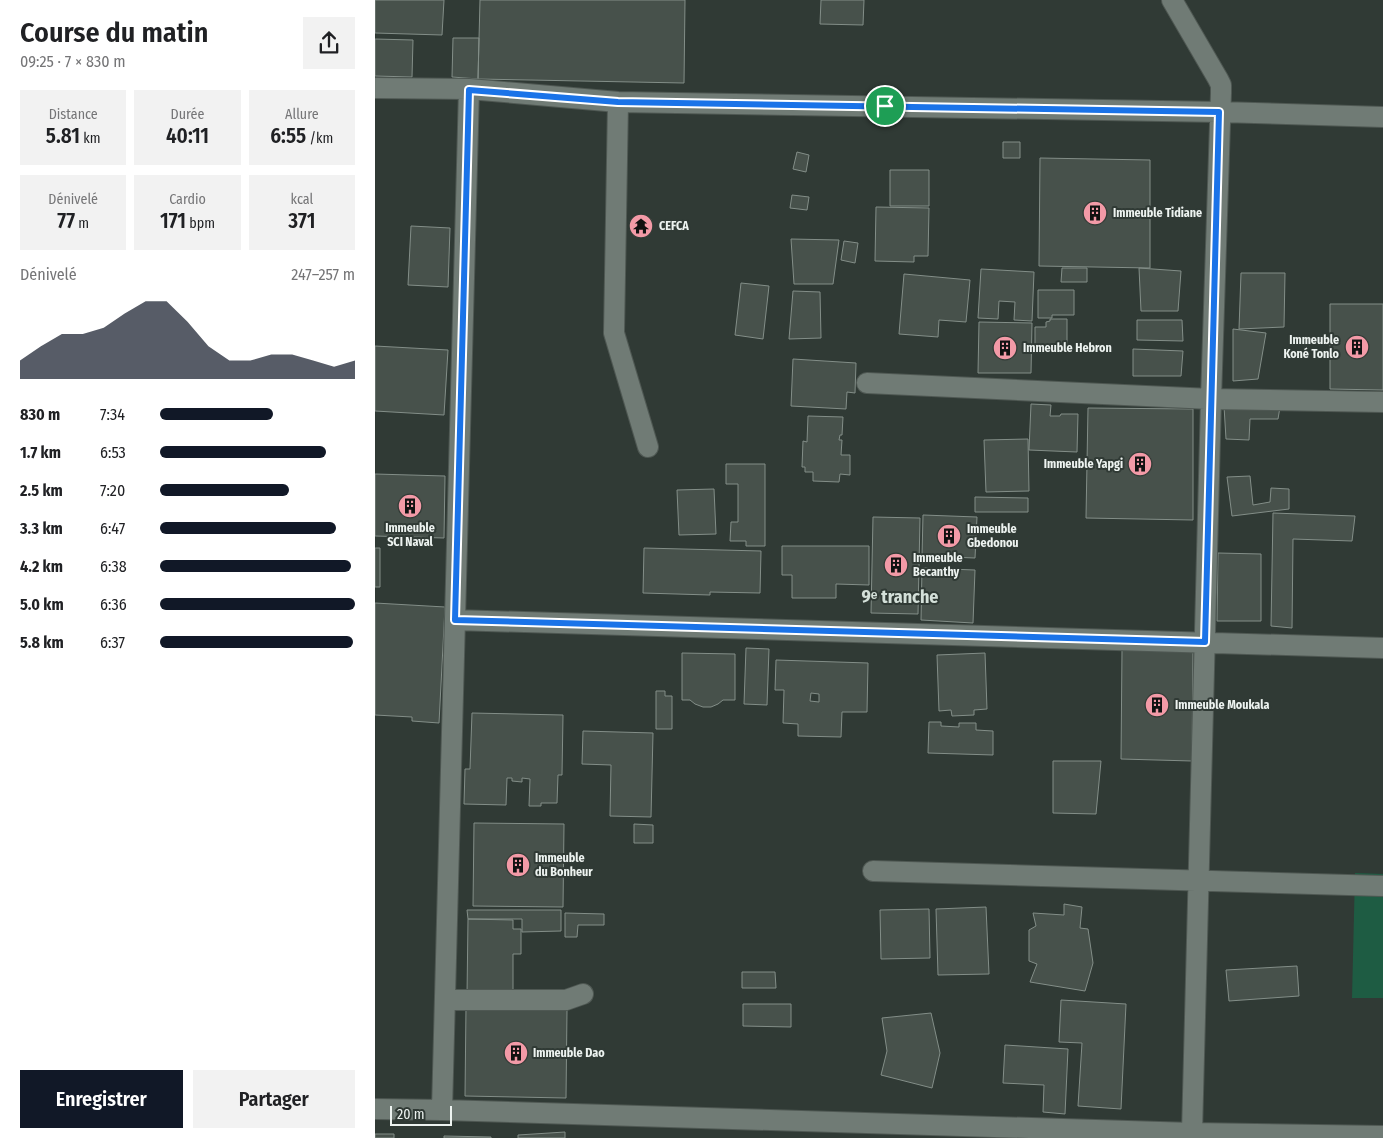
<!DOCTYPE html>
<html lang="fr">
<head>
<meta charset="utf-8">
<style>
  body { margin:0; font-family:"Fira Sans Condensed",sans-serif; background:#f2f2f2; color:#202124; height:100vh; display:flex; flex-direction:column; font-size:19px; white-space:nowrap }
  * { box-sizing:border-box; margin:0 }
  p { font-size:16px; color:#757577 }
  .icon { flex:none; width:28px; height:28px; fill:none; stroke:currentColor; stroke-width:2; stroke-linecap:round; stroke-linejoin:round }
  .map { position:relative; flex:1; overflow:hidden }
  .side { display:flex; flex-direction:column; background:#fff; width:375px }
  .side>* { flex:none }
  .scale { position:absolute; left:15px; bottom:12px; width:62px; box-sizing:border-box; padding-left:5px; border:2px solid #edf3f0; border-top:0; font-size:14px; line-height:18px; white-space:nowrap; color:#edf3f0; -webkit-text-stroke:4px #303a35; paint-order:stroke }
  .pin { position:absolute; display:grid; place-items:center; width:42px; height:42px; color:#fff; margin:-21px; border:2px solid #fff; border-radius:50%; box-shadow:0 1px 5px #0007 }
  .round { display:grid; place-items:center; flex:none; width:52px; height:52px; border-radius:0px; background:#f2f2f2 }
  .overview { display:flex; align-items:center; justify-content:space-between; height:85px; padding:0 20px }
  h1 { font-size:28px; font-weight:600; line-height:38px }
  .stats { display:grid; grid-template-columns:repeat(3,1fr); gap:8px; height:85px; padding:5px 20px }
  .stats div { display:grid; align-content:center; border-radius:0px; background:#f2f2f2; text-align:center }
  .stats b { font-size:21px; font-weight:600 }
  .stats small { font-size:14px; font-weight:400 }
  .stats p { font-size:14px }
  .chart { height:140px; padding:10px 20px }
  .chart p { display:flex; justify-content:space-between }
  .chart svg { width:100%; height:90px; margin-top:5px; fill:#111827; opacity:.7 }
  .button { display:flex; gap:10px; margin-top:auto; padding:10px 20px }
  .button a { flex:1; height:58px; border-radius:0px; background:#111827; color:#fff; font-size:20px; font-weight:600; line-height:58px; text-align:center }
  .button a+a { background:#f2f2f2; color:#202124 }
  ul { padding:0 20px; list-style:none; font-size:16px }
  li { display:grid; grid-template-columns:80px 60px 1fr; align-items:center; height:38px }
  li i { height:12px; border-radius:6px; background:#111827 }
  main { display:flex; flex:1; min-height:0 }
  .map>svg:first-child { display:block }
  .green { fill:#1e5c43 }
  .building { fill:#47514b; stroke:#838e88; fill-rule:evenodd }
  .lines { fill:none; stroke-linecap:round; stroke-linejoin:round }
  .minor-casing { stroke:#4f5853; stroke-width:22 }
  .minor { stroke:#707b75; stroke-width:20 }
  .route-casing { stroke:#fff; stroke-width:10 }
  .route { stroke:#1a73e8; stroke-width:6 }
  .labels { text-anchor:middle; stroke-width:4; stroke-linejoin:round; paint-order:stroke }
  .poi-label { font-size:12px; font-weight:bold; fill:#edf3f0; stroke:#303a35; text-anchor:start }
  .district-label { font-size:18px; font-weight:bold; fill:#d4e0d9; stroke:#303a35 }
</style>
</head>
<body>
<main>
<section class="side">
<div class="overview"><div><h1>Course du matin</h1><p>09:25 · 7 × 830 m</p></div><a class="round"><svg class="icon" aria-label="share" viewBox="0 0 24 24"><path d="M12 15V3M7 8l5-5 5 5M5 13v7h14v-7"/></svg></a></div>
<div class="stats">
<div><p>Distance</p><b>5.81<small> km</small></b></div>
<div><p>Durée</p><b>40:11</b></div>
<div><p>Allure</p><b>6:55<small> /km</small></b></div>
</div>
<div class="stats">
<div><p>Dénivelé</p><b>77<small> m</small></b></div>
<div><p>Cardio</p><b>171<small> bpm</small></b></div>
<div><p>kcal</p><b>371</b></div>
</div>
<div class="chart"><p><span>Dénivelé</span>247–257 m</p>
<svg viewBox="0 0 160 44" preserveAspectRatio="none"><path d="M0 44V35L10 28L20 22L30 22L40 19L50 12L60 6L70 6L80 16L90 28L100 35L110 35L120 32L130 32L140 35L150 38L160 35V44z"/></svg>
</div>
<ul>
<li><b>830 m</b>7:34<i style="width:58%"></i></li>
<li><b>1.7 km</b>6:53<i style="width:85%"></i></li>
<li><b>2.5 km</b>7:20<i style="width:66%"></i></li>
<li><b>3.3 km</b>6:47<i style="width:90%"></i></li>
<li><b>4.2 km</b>6:38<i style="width:98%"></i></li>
<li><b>5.0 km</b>6:36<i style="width:100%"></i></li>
<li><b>5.8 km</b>6:37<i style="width:99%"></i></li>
</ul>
<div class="button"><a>Enregistrer</a><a>Partager</a></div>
</section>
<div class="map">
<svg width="1008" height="1138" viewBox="0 0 1008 1138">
  <rect width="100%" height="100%" fill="#303a35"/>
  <path class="green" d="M980 873 1008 874V998H977Z"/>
  <path class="building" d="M0 0H69L67 35 0 33Z
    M105 0H310L309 83 103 79Z
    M446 0H489L488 25 445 24Z
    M78 38H104L103 79 77 77Z
    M0 39 38 40 37 77 0 76Z
    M628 142H645V158H628Z
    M422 152 434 155 431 172 418 169Z
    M665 158 775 160V268L664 266Z
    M515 170H554V206H515Z
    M417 195 434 197 432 210 415 208Z
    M501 207 554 208 553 256H539V262L500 261Z
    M36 226 75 228 73 287 33 285Z
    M416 239 464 240 458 284H419Z
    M469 241 483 243 480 263 466 260Z
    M687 268H712V282H686Z
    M764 268 806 271 803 311H766Z
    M606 269 659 272 657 321 639 320 640 302 624 301 623 319 603 318Z
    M866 273H910L909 327 864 329Z
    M529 274 595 280 591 322 564 320 563 337 524 334Z
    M366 283 394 286 388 339 360 335Z
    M663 290H699V315H677V318H663Z
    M418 291 445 292 446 338 414 339Z
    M955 304H1008V390L955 389Z
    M675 319H692V349L660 350V327H671V322L675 321Z
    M762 320H807L808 341 762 340Z
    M604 322 657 323 656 373H603Z
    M858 329 891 333 883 379 858 381Z
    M0 346 73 350 69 415 0 411Z
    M758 349 808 351 806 376H758Z
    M418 359 481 363 480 393 472 392 471 409 416 406Z
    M656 404 676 405 675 416H685L686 414H703L702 452 654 450Z
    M849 406 905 407 903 419H875L874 440 851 439Z
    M713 408 818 409V520L711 518Z
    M433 416 468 417 467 435H465L464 440H467L466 455H475V475L465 474 464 482 438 481V472H430V467H427L428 441 432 442Z
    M653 439 654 491 611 492 609 440Z
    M351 464H390V546H371V541H355L356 522H363V484H351Z
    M0 474 70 476 69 538 0 536Z
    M875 476 878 505 895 502 896 488 914 489V509L857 516 852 477Z
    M339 489 341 534 304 535 302 490Z
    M600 497 653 498V512H600Z
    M898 513 980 516 977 541 918 539 917 628 896 626Z
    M548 515 602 517 600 558 547 556Z
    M498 517 545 518 543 614 496 613Z
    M407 546H494V585L461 584V598H417V575H407Z
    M0 548H5V587H0Z
    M269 548 386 551 385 593 335 592V595L268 593Z
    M843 553 886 554V621H842Z
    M547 568 600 570 598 623 546 620Z
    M0 603 70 607 64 723 37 721V717L0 715Z
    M371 648 394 649 392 705 369 704Z
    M747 650H818L817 761 746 759Z
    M307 653 360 654V700H348L343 704 336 707H328L320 704 315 700H307Z
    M610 653 612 709 599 710V715L577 716 576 710 564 711 562 655Z
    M401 660 493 663 492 712H467L466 737 423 736V724L408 723 409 690H400ZM436 693 444 694V702L435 701Z
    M281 691H290V696H297V729H281Z
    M97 713 188 715 187 775H183L182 803H166V806H154L155 779 147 778V782L137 781V778H132L131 805 89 804 90 769H95Z
    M554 722H566V726L584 727V723H601V730L618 731V755L553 753Z
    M208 731 278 733 276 817 235 816 236 765 207 764Z
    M678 761H726L721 814 678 813Z
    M99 823 189 824 188 907 98 906Z
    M259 824 278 825V843H259Z
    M689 904 707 907 705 928 713 929 718 963 710 991 655 982 662 964 654 961V930L661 926 658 913 689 915Z
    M611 907 614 974 563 975 561 909Z
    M554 909 555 958 506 959 505 910Z
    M92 910H186V931L147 932V919H93Z
    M190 913 229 914V925H203L202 937H190Z
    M93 919 138 920V929H146V954H138V996H92Z
    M922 966 924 996 854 1001 851 970Z
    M367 972H400L401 988H367Z
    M686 1000 751 1004 746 1109 703 1106 707 1043 684 1042Z
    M368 1004H416V1027L368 1026Z
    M91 1007 192 1010 191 1098 90 1096Z
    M556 1013 565 1053 557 1088 506 1075 512 1051 507 1018Z
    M630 1045 693 1049 690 1114 668 1112 669 1085 628 1083Z
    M190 1132V1138H143V1135Z
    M0 1134H19V1138H0Z
    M69 1136 116 1137V1138H69Z"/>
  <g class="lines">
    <g class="minor-casing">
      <path id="minor" d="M797 0 843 79 846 85V93L836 399 817 1133
        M0 88 94 89 243 102 845 112 1008 117
        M243 102 239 333 273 447
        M492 383 836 399 1008 402
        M80 620 1008 648
        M498 871 1008 886
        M70 1000H191L208 994
        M0 1109 67 1110 817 1133 1008 1136
        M67 1110 94 89"/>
    </g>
    <use href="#minor" class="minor"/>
  </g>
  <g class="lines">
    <g class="route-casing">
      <path id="route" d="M94 90 243 102 844 112 830 642 80 620Z"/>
    </g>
    <use href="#route" class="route"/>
  </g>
  <defs>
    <g id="building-disc" transform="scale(1.25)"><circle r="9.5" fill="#f39aa7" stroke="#303a35"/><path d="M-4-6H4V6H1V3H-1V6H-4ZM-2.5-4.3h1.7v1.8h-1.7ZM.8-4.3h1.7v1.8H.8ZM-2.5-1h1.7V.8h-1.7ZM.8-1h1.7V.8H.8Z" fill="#111"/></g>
    <g id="temple-disc" transform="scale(1.25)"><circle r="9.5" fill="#f39aa7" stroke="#303a35"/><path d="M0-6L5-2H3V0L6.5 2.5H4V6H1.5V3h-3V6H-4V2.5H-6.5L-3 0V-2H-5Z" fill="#111"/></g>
  </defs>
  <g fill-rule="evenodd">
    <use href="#building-disc" x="720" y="213"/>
    <use href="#temple-disc" x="266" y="226"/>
    <use href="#building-disc" x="982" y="347"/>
    <use href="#building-disc" x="630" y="348"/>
    <use href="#building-disc" x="765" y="464"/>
    <use href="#building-disc" x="35" y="506"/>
    <use href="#building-disc" x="574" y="536"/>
    <use href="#building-disc" x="521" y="565"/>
    <use href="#building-disc" x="782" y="705"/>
    <use href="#building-disc" x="143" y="865"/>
    <use href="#building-disc" x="141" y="1053"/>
  </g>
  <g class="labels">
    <g class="poi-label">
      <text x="738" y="217">Immeuble Tidiane</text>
      <text x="284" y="230">CEFCA</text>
      <text x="964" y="344" text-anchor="end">Immeuble<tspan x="964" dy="14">Koné Tonlo</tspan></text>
      <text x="648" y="352">Immeuble Hebron</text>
      <text x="748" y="468" text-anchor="end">Immeuble Yapgi</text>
      <text x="35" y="532" text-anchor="middle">Immeuble<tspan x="35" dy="14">SCI Naval</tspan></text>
      <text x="592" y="533">Immeuble<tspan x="592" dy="14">Gbedonou</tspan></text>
      <text x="538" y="562">Immeuble<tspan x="538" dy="14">Becanthy</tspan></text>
      <text x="800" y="709">Immeuble Moukala</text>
      <text x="160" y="862">Immeuble<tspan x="160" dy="14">du Bonheur</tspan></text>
      <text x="158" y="1057">Immeuble Dao</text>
    </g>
    <g class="district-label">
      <text x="525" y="603">9ᵉ tranche</text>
    </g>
  </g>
</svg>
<div class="scale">20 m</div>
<div class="pin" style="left:510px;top:106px;background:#1e9e55"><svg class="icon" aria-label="arrive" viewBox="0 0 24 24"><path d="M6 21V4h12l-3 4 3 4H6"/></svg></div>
</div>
</main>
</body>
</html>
